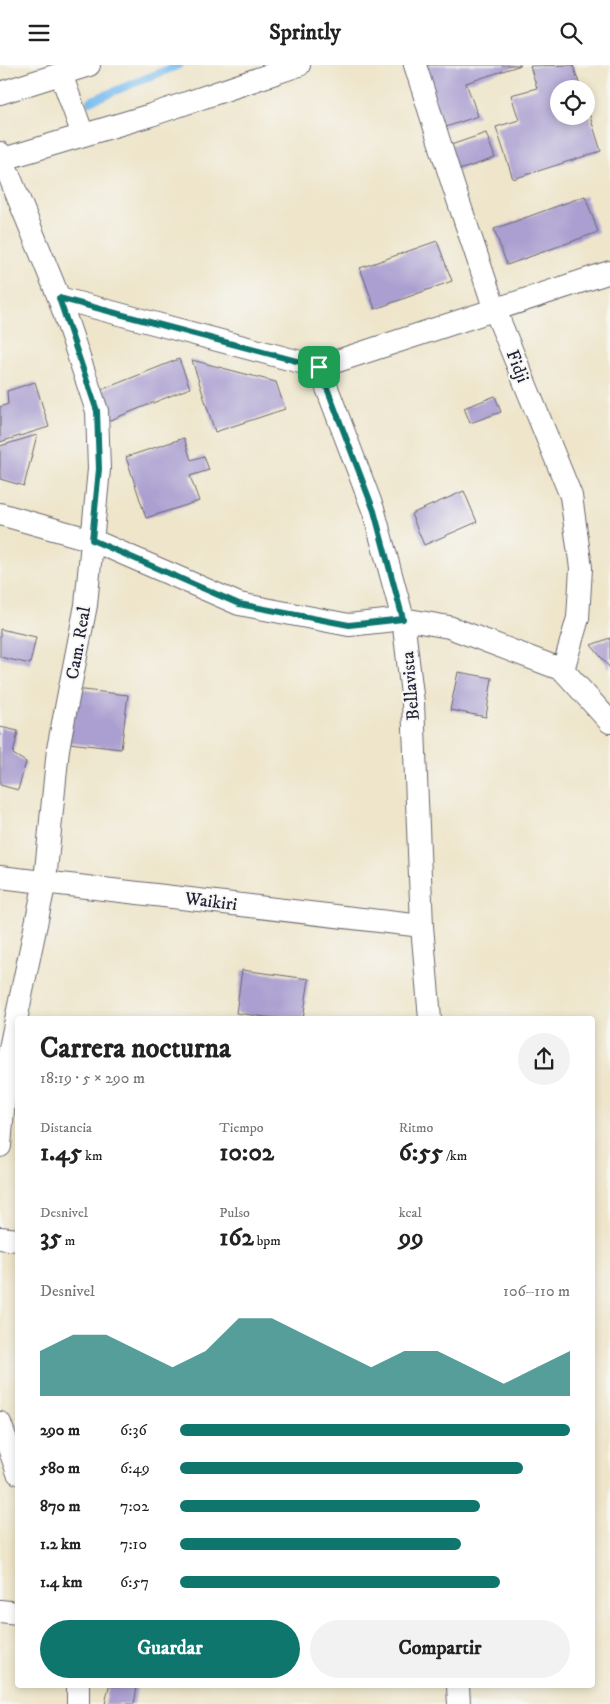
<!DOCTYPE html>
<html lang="es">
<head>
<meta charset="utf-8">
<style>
  body { margin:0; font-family:"IM FELL DW Pica",serif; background:#f2f2f2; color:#222; height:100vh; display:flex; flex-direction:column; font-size:19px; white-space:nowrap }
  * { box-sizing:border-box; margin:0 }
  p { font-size:16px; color:#767676 }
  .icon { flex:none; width:28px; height:28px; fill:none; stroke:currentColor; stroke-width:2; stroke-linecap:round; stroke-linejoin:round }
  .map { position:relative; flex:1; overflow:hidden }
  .drawer { position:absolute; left:15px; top:951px; width:580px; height:672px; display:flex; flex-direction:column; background:#fff; border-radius:5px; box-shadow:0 2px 8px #0003 }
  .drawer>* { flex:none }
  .tools { position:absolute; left:550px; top:15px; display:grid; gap:10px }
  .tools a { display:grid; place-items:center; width:45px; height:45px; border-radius:50%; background:#fff; box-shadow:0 2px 8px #0003; font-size:25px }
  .pin { position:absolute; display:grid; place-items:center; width:42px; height:42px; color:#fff; margin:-21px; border-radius:10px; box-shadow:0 2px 8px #0006 }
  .round { display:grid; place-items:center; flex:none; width:52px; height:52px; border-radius:26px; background:#f2f2f2 }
  .headline { display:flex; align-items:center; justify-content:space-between; height:85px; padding:0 25px }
  h1 { font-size:28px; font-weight:700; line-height:38px }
  .metrics { display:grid; grid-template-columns:repeat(3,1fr); gap:8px; height:85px; padding:5px 25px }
  .metrics div { display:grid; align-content:center }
  .metrics b { font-size:25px; font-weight:700 }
  .metrics small { font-size:14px; font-weight:400 }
  .metrics p { font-size:14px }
  .chart { height:140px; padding:10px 25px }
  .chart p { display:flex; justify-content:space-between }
  .chart svg { width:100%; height:90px; margin-top:5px; fill:#0f766e; opacity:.7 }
  .cta { display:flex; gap:10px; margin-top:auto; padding:10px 25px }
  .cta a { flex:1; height:58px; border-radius:30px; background:#0f766e; color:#fff; font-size:20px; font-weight:700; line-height:58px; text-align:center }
  .cta a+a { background:#f2f2f2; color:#222 }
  ul { padding:0 25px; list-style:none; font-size:16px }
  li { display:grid; grid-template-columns:80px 60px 1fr; align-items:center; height:38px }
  li i { height:12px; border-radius:6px; background:#0f766e }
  header { display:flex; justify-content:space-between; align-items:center; height:65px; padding:0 25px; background:#fff; font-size:22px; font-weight:700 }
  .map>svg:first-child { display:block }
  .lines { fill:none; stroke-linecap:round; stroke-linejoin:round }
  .stream { stroke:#78bcee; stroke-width:8 }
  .building { fill:#aa9fd0 }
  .minor-casing { stroke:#69666d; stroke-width:24 }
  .minor { stroke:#fff; stroke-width:22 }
  .route-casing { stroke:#fff; stroke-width:10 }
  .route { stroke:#0f766e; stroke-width:6 }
  .labels { text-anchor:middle; stroke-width:4; stroke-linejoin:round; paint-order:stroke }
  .street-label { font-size:18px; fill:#22223b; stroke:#f6f6f2 }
</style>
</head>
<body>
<header><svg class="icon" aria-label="menu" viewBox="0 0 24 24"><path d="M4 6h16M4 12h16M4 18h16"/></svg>Sprintly<svg class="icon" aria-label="search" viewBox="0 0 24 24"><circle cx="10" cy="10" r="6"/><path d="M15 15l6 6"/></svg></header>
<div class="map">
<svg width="610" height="1639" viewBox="0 0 610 1639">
  <rect width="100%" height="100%" fill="#f6f6f2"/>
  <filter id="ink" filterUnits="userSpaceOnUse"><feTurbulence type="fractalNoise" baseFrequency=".02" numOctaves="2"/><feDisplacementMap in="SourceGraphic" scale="10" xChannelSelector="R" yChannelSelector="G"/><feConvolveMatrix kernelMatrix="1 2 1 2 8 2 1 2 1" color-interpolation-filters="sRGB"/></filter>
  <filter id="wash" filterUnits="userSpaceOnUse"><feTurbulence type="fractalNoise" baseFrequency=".0096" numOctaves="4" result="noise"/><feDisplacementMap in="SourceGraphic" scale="20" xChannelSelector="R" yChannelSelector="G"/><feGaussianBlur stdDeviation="1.12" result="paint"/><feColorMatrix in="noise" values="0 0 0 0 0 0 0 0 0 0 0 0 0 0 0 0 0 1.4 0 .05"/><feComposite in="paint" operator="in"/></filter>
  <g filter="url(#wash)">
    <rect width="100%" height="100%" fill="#eee5ca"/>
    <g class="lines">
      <path class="stream" d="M90 36 179 0"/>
    </g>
    <g id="blocks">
      <path class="building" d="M422 0H521L466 18 478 51 443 63Z
        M573 0 581 24H559V51H586L587 42 601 86 513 114 496 62 519 55 511 30 537 23 530 1Z
        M486 68 495 93 456 106 448 81Z
        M585 131 598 167 507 200 494 164Z
        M437 176 452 216 375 244 360 203Z
        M179 294 190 323 108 356 96 327Z
        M192 295 276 317 285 344 215 367Z
        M35 317 49 362 0 377V342L8 339 7 326Z
        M495 331 501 347 470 358 464 343Z
        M37 370 24 421 0 414V381Z
        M184 373 191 395 204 391 209 405 190 411 199 436 146 453 126 392Z
        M464 426 477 457 424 480 411 449Z
        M0 564 36 572 30 599 0 592Z
        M610 573V603L591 580Z
        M458 607 492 613 486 652 450 645Z
        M75 624 128 630 121 684 69 678Z
        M0 662 18 666 13 689 26 697 18 725 0 720Z
        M242 905 309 914 303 954H281L236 948Z
        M109 1621 137 1622 134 1639H105Z"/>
    </g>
  </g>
  <g filter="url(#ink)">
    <use href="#blocks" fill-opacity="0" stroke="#69666d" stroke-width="1"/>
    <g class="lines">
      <g class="minor-casing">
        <path id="minor" d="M415 0 453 120 495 245 571 431 581 503 578 553 563 605
          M61 9 83 70
          M0 28 89 0
          M0 88 59 233 97 346 99 404 86 540 58 684 45 816 7 998 0 1081
          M0 95 151 50 299 0
          M59 233 319 302 610 207
          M319 302 374 447 403 554 413 638 422 861 430 954
          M0 449 92 475 239 539 349 560 403 554 449 562 563 605 610 657
          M0 812 422 861
          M0 1173 18 1175
          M0 1358 18 1408
          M0 1546 18 1548
          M78 1621V1639
          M458 1621 459 1639"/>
      </g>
      <use href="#minor" class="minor"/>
    </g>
  </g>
  <g class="lines" filter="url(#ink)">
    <g class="route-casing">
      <path id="route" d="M59 233 319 302 374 446 403 554 349 560 239 539 92 475 99 404 97 346Z"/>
    </g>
    <use href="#route" class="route"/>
  </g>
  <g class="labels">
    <g class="street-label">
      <text transform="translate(518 301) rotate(68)" y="6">Fidji</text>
      <text transform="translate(78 578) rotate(-80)" y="6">Cam. Real</text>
      <text transform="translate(410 621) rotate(-95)" y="6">Bellavista</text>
      <text transform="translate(211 836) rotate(7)" y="6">Waikiri</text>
    </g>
  </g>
</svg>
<div class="tools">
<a><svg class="icon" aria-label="locate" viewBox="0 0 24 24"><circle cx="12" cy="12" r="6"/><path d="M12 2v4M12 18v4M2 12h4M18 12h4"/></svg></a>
</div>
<div class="pin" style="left:319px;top:302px;background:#1e9e55"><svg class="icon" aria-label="arrive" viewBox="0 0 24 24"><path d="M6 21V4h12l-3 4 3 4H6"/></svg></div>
<section class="drawer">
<div class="headline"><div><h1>Carrera nocturna</h1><p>18:19 · 5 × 290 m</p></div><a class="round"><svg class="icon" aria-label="share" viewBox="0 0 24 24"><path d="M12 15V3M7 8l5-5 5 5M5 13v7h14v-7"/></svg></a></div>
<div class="metrics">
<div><p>Distancia</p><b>1.45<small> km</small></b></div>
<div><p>Tiempo</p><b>10:02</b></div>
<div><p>Ritmo</p><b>6:55<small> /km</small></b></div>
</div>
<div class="metrics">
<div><p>Desnivel</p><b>35<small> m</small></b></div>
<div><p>Pulso</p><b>162<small> bpm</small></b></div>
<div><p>kcal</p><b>99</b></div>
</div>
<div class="chart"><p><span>Desnivel</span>106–110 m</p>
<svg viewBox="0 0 160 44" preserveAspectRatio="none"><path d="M0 44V22L10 14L20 14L30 22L40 30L50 22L60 6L70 6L80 14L90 22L100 30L110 22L120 22L130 30L140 38L150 30L160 22V44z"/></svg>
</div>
<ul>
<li><b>290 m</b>6:36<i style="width:100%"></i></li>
<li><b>580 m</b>6:49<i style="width:88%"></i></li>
<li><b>870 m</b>7:02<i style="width:77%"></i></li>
<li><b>1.2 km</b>7:10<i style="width:72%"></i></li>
<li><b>1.4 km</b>6:57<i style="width:82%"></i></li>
</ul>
<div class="cta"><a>Guardar</a><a>Compartir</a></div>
</section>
</div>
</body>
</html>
